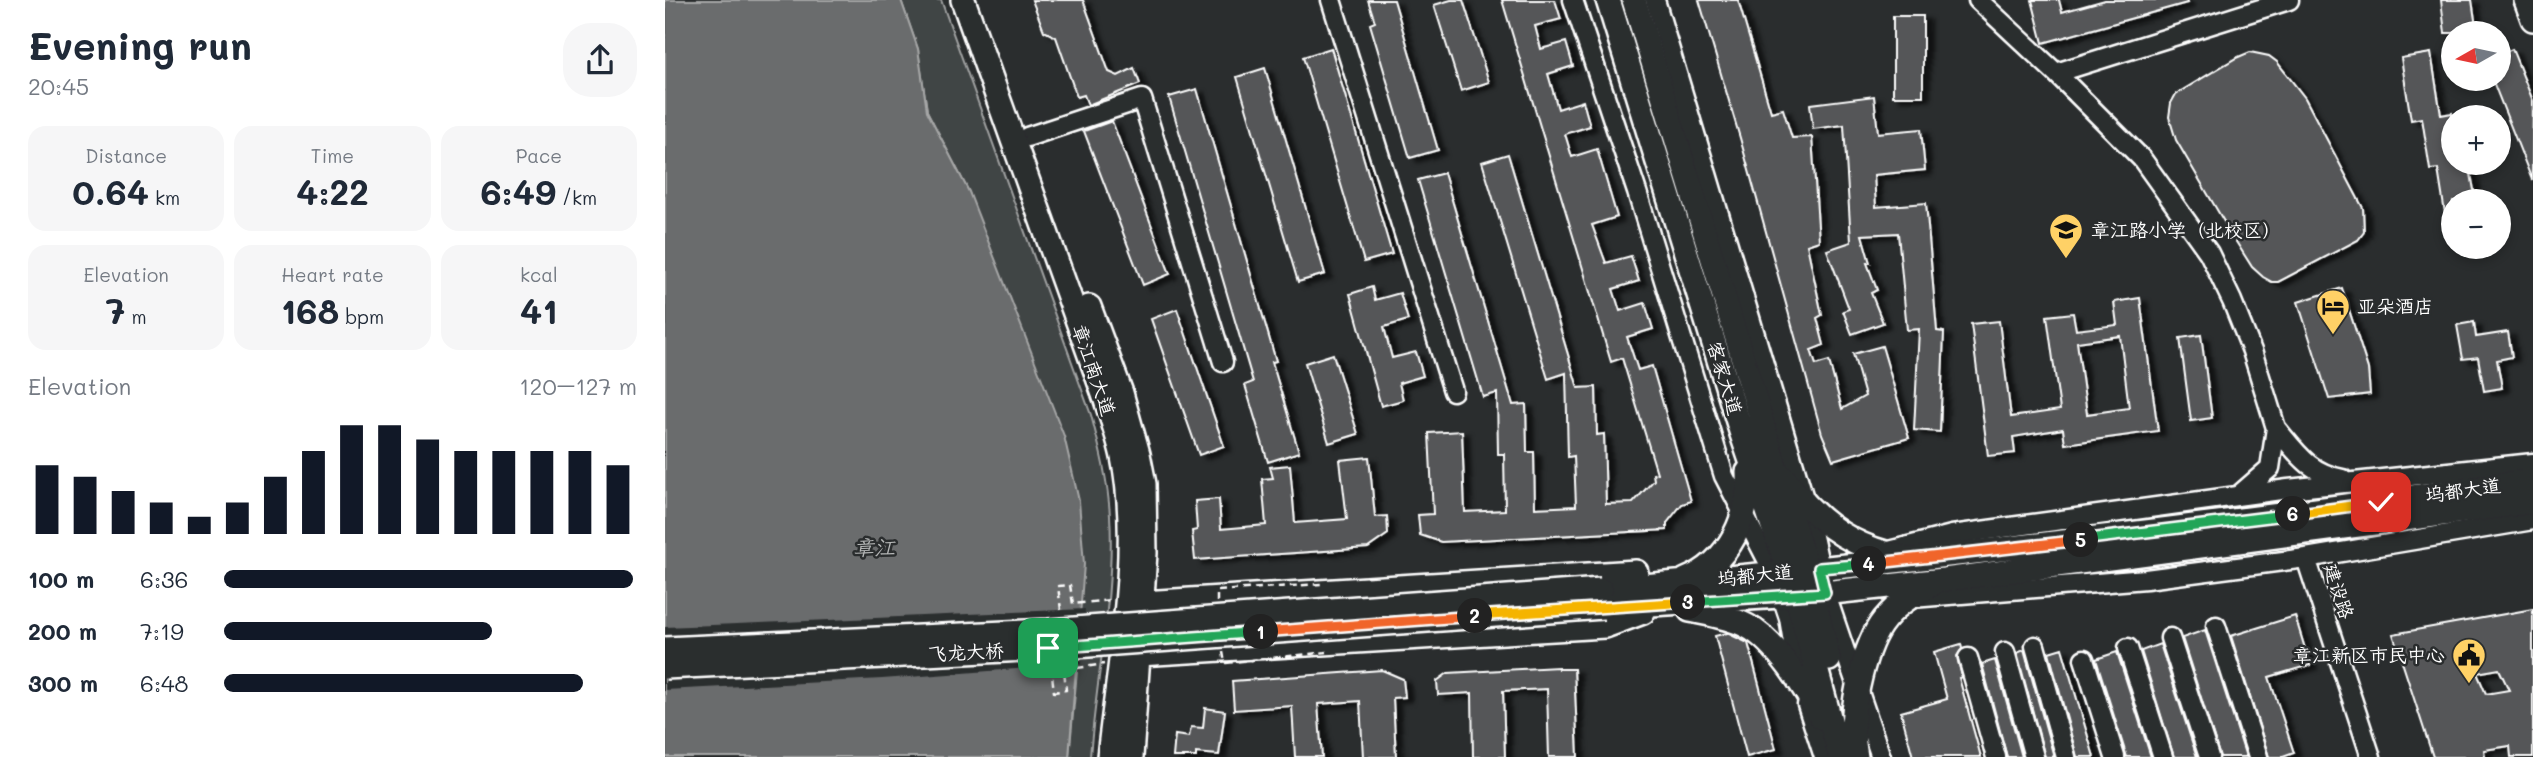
<!DOCTYPE html>
<html lang="en">
<head>
<meta charset="utf-8">
<style>
  body { margin:0; font-family:Mali,"LXGW WenKai TC",sans-serif; background:#f6f6f7; color:#1f2937; height:100vh; display:flex; flex-direction:column; font-size:26px; white-space:nowrap }
  * { box-sizing:border-box; margin:0 }
  p { font-size:23px; color:#747a83 }
  .icon { flex:none; width:38px; height:38px; fill:none; stroke:currentColor; stroke-width:2; stroke-linecap:round; stroke-linejoin:round }
  .map { position:relative; flex:1; overflow:hidden }
  .sheet { display:flex; flex-direction:column; background:#fff; width:665px }
  .sheet>* { flex:none }
  .needle { width:46px; rotate:261deg }
  .fabs { position:absolute; left:1776px; top:21px; display:grid; gap:14px }
  .fabs a { display:grid; place-items:center; width:70px; height:70px; border-radius:50%; background:#fff; box-shadow:0 4px 10px #0003; font-size:35px }
  .pin { position:absolute; display:grid; place-items:center; width:60px; height:60px; color:#fff; margin:-30px; border-radius:14px; box-shadow:0 4px 10px #0006 }
  .km { position:absolute; width:35px; height:35px; margin:-18px; border-radius:50%; background:#222; color:#fff; font-size:19px; line-height:35px; text-align:center }
  .round { display:grid; place-items:center; flex:none; width:74px; height:74px; border-radius:28px; background:#f6f6f7 }
  .head { display:flex; align-items:center; justify-content:space-between; height:119px; padding:0 28px }
  h1 { font-size:38px; font-weight:700; line-height:52px }
  .figures { display:grid; grid-template-columns:repeat(3,1fr); gap:10px; height:119px; padding:7px 28px }
  .figures div { display:grid; align-content:center; border-radius:18px; background:#f6f6f7; text-align:center }
  .figures b { font-size:35px; font-weight:700 }
  .figures small { font-size:19px; font-weight:400 }
  .figures p { font-size:19px }
  .chart { height:196px; padding:14px 28px }
  .chart p { display:flex; justify-content:space-between }
  .chart svg { width:100%; height:126px; margin-top:7px; stroke:#111827; stroke-width:6 }
  ul { padding:0 28px; list-style:none; font-size:23px }
  li { display:grid; grid-template-columns:112px 84px 1fr; align-items:center; height:52px }
  li i { height:18px; border-radius:9px; background:#111827 }
  main { display:flex; flex:1; min-height:0 }
  .map>svg:first-child { display:block }
  .green { fill:#414445; stroke:#a0a2a2; stroke-width:2 }
  .water { fill:#6a6c6d; stroke:#a6a7a7; stroke-width:2 }
  .pier { fill:#2a2d2e }
  .building { fill:#555758; stroke:#fff; stroke-width:2; fill-rule:evenodd; filter:url(#shadow) }
  .lines { fill:none; stroke-linecap:round; stroke-linejoin:round }
  .minor-casing { stroke:#fff; stroke-width:23 }
  .major-casing { stroke:#fff; stroke-width:28 }
  .path { stroke:#fff; stroke-width:2.5; stroke-dasharray:7 5; stroke-linecap:butt }
  .minor { stroke:#2a2d2e; stroke-width:18 }
  .major { stroke:#2a2d2e; stroke-width:23 }
  .major-bridge-casing { stroke:#fff; stroke-width:28; stroke-linecap:butt }
  .path-bridge { stroke:#fff; stroke-width:2.5; stroke-dasharray:7 5; stroke-linecap:butt }
  .major-bridge { stroke:#2a2d2e; stroke-width:23 }
  .split-1-casing { stroke:#fff; stroke-width:14 }
  .split-2-casing { stroke:#fff; stroke-width:14 }
  .split-3-casing { stroke:#fff; stroke-width:14 }
  .split-4-casing { stroke:#fff; stroke-width:14 }
  .split-5-casing { stroke:#fff; stroke-width:14 }
  .split-6-casing { stroke:#fff; stroke-width:14 }
  .split-7-casing { stroke:#fff; stroke-width:14 }
  .split-1 { stroke:#22a559; stroke-width:9 }
  .split-2 { stroke:#f0652b; stroke-width:9 }
  .split-3 { stroke:#f5b400; stroke-width:9 }
  .split-4 { stroke:#22a559; stroke-width:9 }
  .split-5 { stroke:#f0652b; stroke-width:9 }
  .split-6 { stroke:#22a559; stroke-width:9 }
  .split-7 { stroke:#f5b400; stroke-width:9 }
  .labels { text-anchor:middle; stroke-width:5; stroke-linejoin:round; paint-order:stroke }
  .poi-label { font-size:19px; fill:#fff; stroke:#2a2d2e; text-anchor:start }
  .street-label { font-size:19px; fill:#fff; stroke:#2a2d2e }
  .water-label { font-size:21px; font-style:italic; fill:#b4b6b6; stroke:#2a2d2e }
</style>
</head>
<body>
<main>
<section class="sheet">
<div class="head"><div><h1>Evening run</h1><p>20:45</p></div><a class="round"><svg class="icon" aria-label="share" viewBox="0 0 24 24"><path d="M12 15V3M7 8l5-5 5 5M5 13v7h14v-7"/></svg></a></div>
<div class="figures">
<div><p>Distance</p><b>0.64<small> km</small></b></div>
<div><p>Time</p><b>4:22</b></div>
<div><p>Pace</p><b>6:49<small> /km</small></b></div>
</div>
<div class="figures">
<div><p>Elevation</p><b>7<small> m</small></b></div>
<div><p>Heart rate</p><b>168<small> bpm</small></b></div>
<div><p>kcal</p><b>41</b></div>
</div>
<div class="chart"><p><span>Elevation</span>120–127 m</p>
<svg viewBox="0 0 160 44" preserveAspectRatio="none"><path d="M5 44V20M15 44V24M25 44V29M35 44V33M45 44V38M55 44V33M65 44V24M75 44V15M85 44V6M95 44V6M105 44V11M115 44V15M125 44V15M135 44V15M145 44V15M155 44V20"/></svg>
</div>
<ul>
<li><b>100 m</b>6:36<i style="width:99%"></i></li>
<li><b>200 m</b>7:19<i style="width:65%"></i></li>
<li><b>300 m</b>6:48<i style="width:87%"></i></li>
</ul>
</section>
<div class="map">
<svg width="1868" height="757" viewBox="0 0 1868 757">
  <defs>
    <filter id="shadow"><feDropShadow dx="7" dy="4" stdDeviation="2" flood-color="#0009"/></filter>
  </defs>
  <rect width="100%" height="100%" fill="#2a2d2e"/>
  <filter id="ink" filterUnits="userSpaceOnUse"><feTurbulence type="fractalNoise" baseFrequency=".0143" numOctaves="2"/><feDisplacementMap in="SourceGraphic" scale="14" xChannelSelector="R" yChannelSelector="G"/><feConvolveMatrix kernelMatrix="1 2 1 2 8 2 1 2 1" color-interpolation-filters="sRGB"/></filter>
  <g filter="url(#ink)">
    <path class="green" d="M236 0H276L426 415C435 449 443 481 445 516 450 592 431 680 425 757H404L414 650 304 192 262 111 253 49Z"/>
    <path class="water" d="M0 0H236L253 49 262 111 304 192 399 436 414 501 419 564 404 757H0Z"/>
    <path class="pier" d="M420 609 416 664 217 679 0 690V627Z"/>
    <path class="building" d="M367 0H418L444 72 453 76 469 68 475 84 423 105 419 95 412 97 391 37 379 31Z
      M703 0H729L773 150 745 158 705 24 710 22Z
      M786 0H798L824 82 796 91 769 5Z
      M837 0H890L896 19 870 26 876 49 901 42 908 66 883 74 893 109 918 101 925 126 900 134 907 157 932 149 952 217 927 225 941 263 966 256 974 281 948 289 955 311 980 303 988 329 962 337 973 370 987 366 1026 501 1017 504 1002 523V530L776 542 755 535 753 515 768 514 764 433 797 431 800 512 840 510 839 454H833L832 393 818 397 753 180 779 173 848 405 861 404 862 452H869L870 508 911 506 909 456 903 457 901 373 883 379 817 162 843 154 913 388 931 387 932 435 939 434 941 504 968 503 989 480 988 474 992 473 957 358 946 362Z
      M1034 0H1073L1106 112 1118 109 1127 138 1147 137 1154 241 1142 245 1157 315 1152 318 1159 345 1146 350 1151 365 1164 361 1177 409 1200 396 1188 354 1217 346 1244 438 1168 460 1157 434 1075 138Z
      M1367 0H1394L1397 12 1440 0H1521L1522 3 1378 43Z
      M1776 0H1807L1812 33H1780Z
      M1228 16H1258V96H1228Z
      M666 48 727 254 699 262 638 57Z
      M1847 49 1868 101 1867 180 1827 79H1834V55Z
      M1585 52 1604 56 1612 62 1640 98 1698 208 1699 232 1693 240 1613 282H1607L1598 277 1587 267 1568 237 1511 140 1504 117 1506 103 1511 94 1571 58Z
      M1766 53 1776 115 1787 113 1788 163H1804L1811 201H1788V225L1782 226 1773 169 1765 170 1757 118 1746 120 1736 58Z
      M600 68 660 274 633 282 572 77Z
      M532 89 611 361 607 362 634 452 603 462 580 385 588 382 504 97Z
      M1209 96 1213 133 1256 129 1260 170 1209 175 1211 207 1261 203 1272 331 1279 332 1275 432 1249 430 1254 329 1242 330 1233 233 1197 235 1205 263H1202L1212 290 1206 293 1218 323 1187 334 1178 311 1184 309 1162 250 1186 242 1179 125 1148 129 1145 104Z
      M447 121 505 274 478 285 419 131Z
      M707 287 710 300 735 293 743 320 719 327 727 358 751 352 758 376 734 383 738 400 716 406 685 294Z
      M1677 288 1703 369 1705 394 1664 399 1633 302Z
      M1475 298 1493 431 1400 444 1398 429 1348 437 1350 453 1323 456 1306 324 1334 321 1346 417 1395 410 1382 316 1408 313 1411 330 1452 325 1449 302ZM1455 336 1464 408 1422 414 1412 342Z
      M512 309 559 446 534 455 486 319Z
      M1809 322 1811 337 1843 332 1847 357 1832 360 1837 388 1819 391 1813 357 1798 359 1792 325Z
      M1536 335 1547 418 1526 421 1515 338Z
      M668 354 693 434 664 443 640 363Z
      M704 457 710 517 722 516 723 534 703 548 530 560 527 531 532 530 530 501 554 499 556 529 601 525 597 479 608 478 605 467 625 465 630 523 682 519 675 460Z
      M1868 609V757H1846L1845 746 1819 750 1820 757H1768L1728 634ZM1834 669 1844 690 1821 694 1812 673Z
      M1630 616 1645 665 1604 677 1629 753 1618 757H1604L1566 636Z
      M1540 630 1581 757H1555L1517 638Z
      M1062 633 1083 643 1111 749 1082 757 1050 636Z
      M1296 644 1297 649 1292 656 1297 677 1294 678 1316 757H1248L1236 712 1282 699 1269 652Z
      M1495 644 1532 757H1509L1476 651Z
      M1397 648 1429 757H1412L1384 652Z
      M1359 650 1389 757H1380L1352 653Z
      M1452 652 1486 757H1462L1460 751 1431 659Z
      M1330 660 1357 757H1342L1317 664Z
      M893 667V669H909L913 757H884L882 689 838 691 840 757H808L807 693 773 695 772 681 783 673Z
      M717 670 738 679 740 697 728 698 731 757H698L695 701 653 704 657 757H630L627 706 569 710 567 681Z
      M540 708 560 711 554 755 531 753V757H508L510 735 524 737 526 727 538 728Z"/>
    <g class="lines">
      <g class="minor-casing">
        <path id="minor" d="M666 0 788 391
          M908 0 972 192 1059 476 1109 573 1124 618 1134 679
          M990 0 1141 505 1161 595 1216 757
          M1313 0 1391 73 1477 159 1544 253 1567 301 1587 351 1611 428
          M1391 73 1624 0
          M362 137 477 99 558 362
          M1574 495 1605 468 1611 428C1632 453 1644 473 1678 479
          M1220 552 1287 535 1623 489 1868 463
          M1641 558 1706 757
          M1247 598 1481 579 1641 558 1868 520
          M1551 626 1593 757
          M1505 638 1544 757
          M1370 646 1401 757
          M1463 648 1498 757
          M1340 652 1369 757
          M1303 658 1331 757
          M1419 659 1450 757
          M1142 705 1159 757"/>
      </g>
      <g class="major-casing">
        <path id="major" d="M298 0 441 400C447 419 454 438 458 457 477 548 454 665 444 757
          M943 0 1076 431 1131 595 1175 757
          M969 0 1142 569 1164 659
          M1861 0 1868 19
          M424 307 456 393 473 454 479 484 480 553 466 757
          M1119 477C1147 518 1184 547 1234 556
          M1021 580C1065 562 1085 517 1083 472
          M936 590C1248 562 1558 525 1868 480
          M478 603 971 572
          M938 607 1149 594 1279 580 1868 502
          M1025 610C1044 614 1065 617 1082 626 1111 641 1141 689 1156 718
          M474 654 940 626 978 612
          M1191 757C1186 733 1188 710 1193 686 1204 635 1217 608 1267 585"/>
      </g>
      <path class="path" d="M396 610 393 586 405 585 408 604 445 600
        M386 666 389 692 401 690 399 670 439 664"/>
      <use href="#minor" class="minor"/>
      <use href="#major" class="major"/>
      <g class="major-bridge-casing">
        <path id="major-bridge" d="M0 649 383 631 936 590
          M0 667 383 648 938 607"/>
      </g>
      <path class="path-bridge" d="M552 602V591L656 584
        M558 652 560 663 662 652"/>
      <use href="#major-bridge" class="major-bridge"/>
    </g>
  </g>
  <g class="lines" filter="url(#ink)">
    <g class="split-1-casing">
      <path id="split-1" d="M383 648 596 632"/>
    </g>
    <g class="split-2-casing">
      <path id="split-2" d="M596 632 810 616"/>
    </g>
    <g class="split-3-casing">
      <path id="split-3" d="M810 616 1023 602"/>
    </g>
    <g class="split-4-casing">
      <path id="split-4" d="M1023 602 1160 593 1154 568 1204 564"/>
    </g>
    <g class="split-5-casing">
      <path id="split-5" d="M1204 564 1416 540"/>
    </g>
    <g class="split-6-casing">
      <path id="split-6" d="M1416 540 1628 514"/>
    </g>
    <g class="split-7-casing">
      <path id="split-7" d="M1628 514 1716 502"/>
    </g>
    <use href="#split-1" class="split-1"/>
    <use href="#split-2" class="split-2"/>
    <use href="#split-3" class="split-3"/>
    <use href="#split-4" class="split-4"/>
    <use href="#split-5" class="split-5"/>
    <use href="#split-6" class="split-6"/>
    <use href="#split-7" class="split-7"/>
  </g>
  <defs>
    <g id="school-pin" transform="scale(1.75)"><path d="M0 17L-7.5 6A9.5 9.5 0 1 1 7.5 6Z" fill="#ffd166" stroke="#2a2d2e"/><path d="M0-5L7-2L0 1L-7-2ZM-4 1L0 2.5L4 1V4Q0 6-4 4Z" fill="#111"/></g>
    <g id="hotel-pin" transform="scale(1.75)"><path d="M0 17L-7.5 6A9.5 9.5 0 1 1 7.5 6Z" fill="#ffd166" stroke="#2a2d2e"/><path d="M-6-4.5h1.5V1H6V5H4.5V3h-9V5H-6ZM-4 0a1.8 1.8 0 1 1 3.6 0ZM.5 0V-2.5h3Q6-2.5 6 0Z" fill="#111"/></g>
    <g id="civic-pin" transform="scale(1.75)"><path d="M0 17L-7.5 6A9.5 9.5 0 1 1 7.5 6Z" fill="#ffd166" stroke="#2a2d2e"/><path d="M-.6-6.5H3V-4.5H.6V-3L4-1V1h2V6H-6V1h2V-1L-.6-3ZM-1.2 2.5V6h2.4V2.5Z" fill="#111"/></g>
  </defs>
  <g fill-rule="evenodd">
    <use href="#school-pin" x="1401" y="230"/>
    <use href="#hotel-pin" x="1668" y="306"/>
    <use href="#civic-pin" x="1804" y="655"/>
  </g>
  <g class="labels">
    <g class="poi-label">
      <text x="1426" y="237">章江路小学（北校区）</text>
      <text x="1692" y="313">亚朵酒店</text>
      <text x="1780" y="662" text-anchor="end">章江新区市民中心</text>
    </g>
    <g class="street-label">
      <text transform="translate(429 370) rotate(71)" y="7">章江南大道</text>
      <text transform="translate(1060 378) rotate(73)" y="7">客家大道</text>
      <text transform="translate(1798 490) rotate(-8)" y="7">坞都大道</text>
      <text transform="translate(1090 575) rotate(-6)" y="7">坞都大道</text>
      <text transform="translate(1674 591) rotate(72)" y="7">建设路</text>
      <text transform="translate(301 652) rotate(-3)" y="7">飞龙大桥</text>
    </g>
    <g class="water-label">
      <text x="209" y="555">章江</text>
    </g>
  </g>
</svg>
<div class="fabs">
<a><svg class="needle" viewBox="-14 -14 28 28"><path d="M0-13l5 13h-10z" fill="#e53935"/><path d="M0 13l5-13h-10z" fill="#747a83"/></svg></a>
<a>+</a>
<a>−</a>
</div>
<div class="pin" style="left:383px;top:648px;background:#1e9e55"><svg class="icon" aria-label="arrive" viewBox="0 0 24 24"><path d="M6 21V4h12l-3 4 3 4H6"/></svg></div>
<div class="pin" style="left:1716px;top:502px;background:#d93025"><svg class="icon" aria-label="check" viewBox="0 0 24 24"><path d="M5 12l5 5 9-10"/></svg></div>
<b class="km" style="left:596px;top:632px">1</b>
<b class="km" style="left:810px;top:616px">2</b>
<b class="km" style="left:1023px;top:602px">3</b>
<b class="km" style="left:1204px;top:564px">4</b>
<b class="km" style="left:1416px;top:540px">5</b>
<b class="km" style="left:1628px;top:514px">6</b>
</div>
</main>
</body>
</html>
